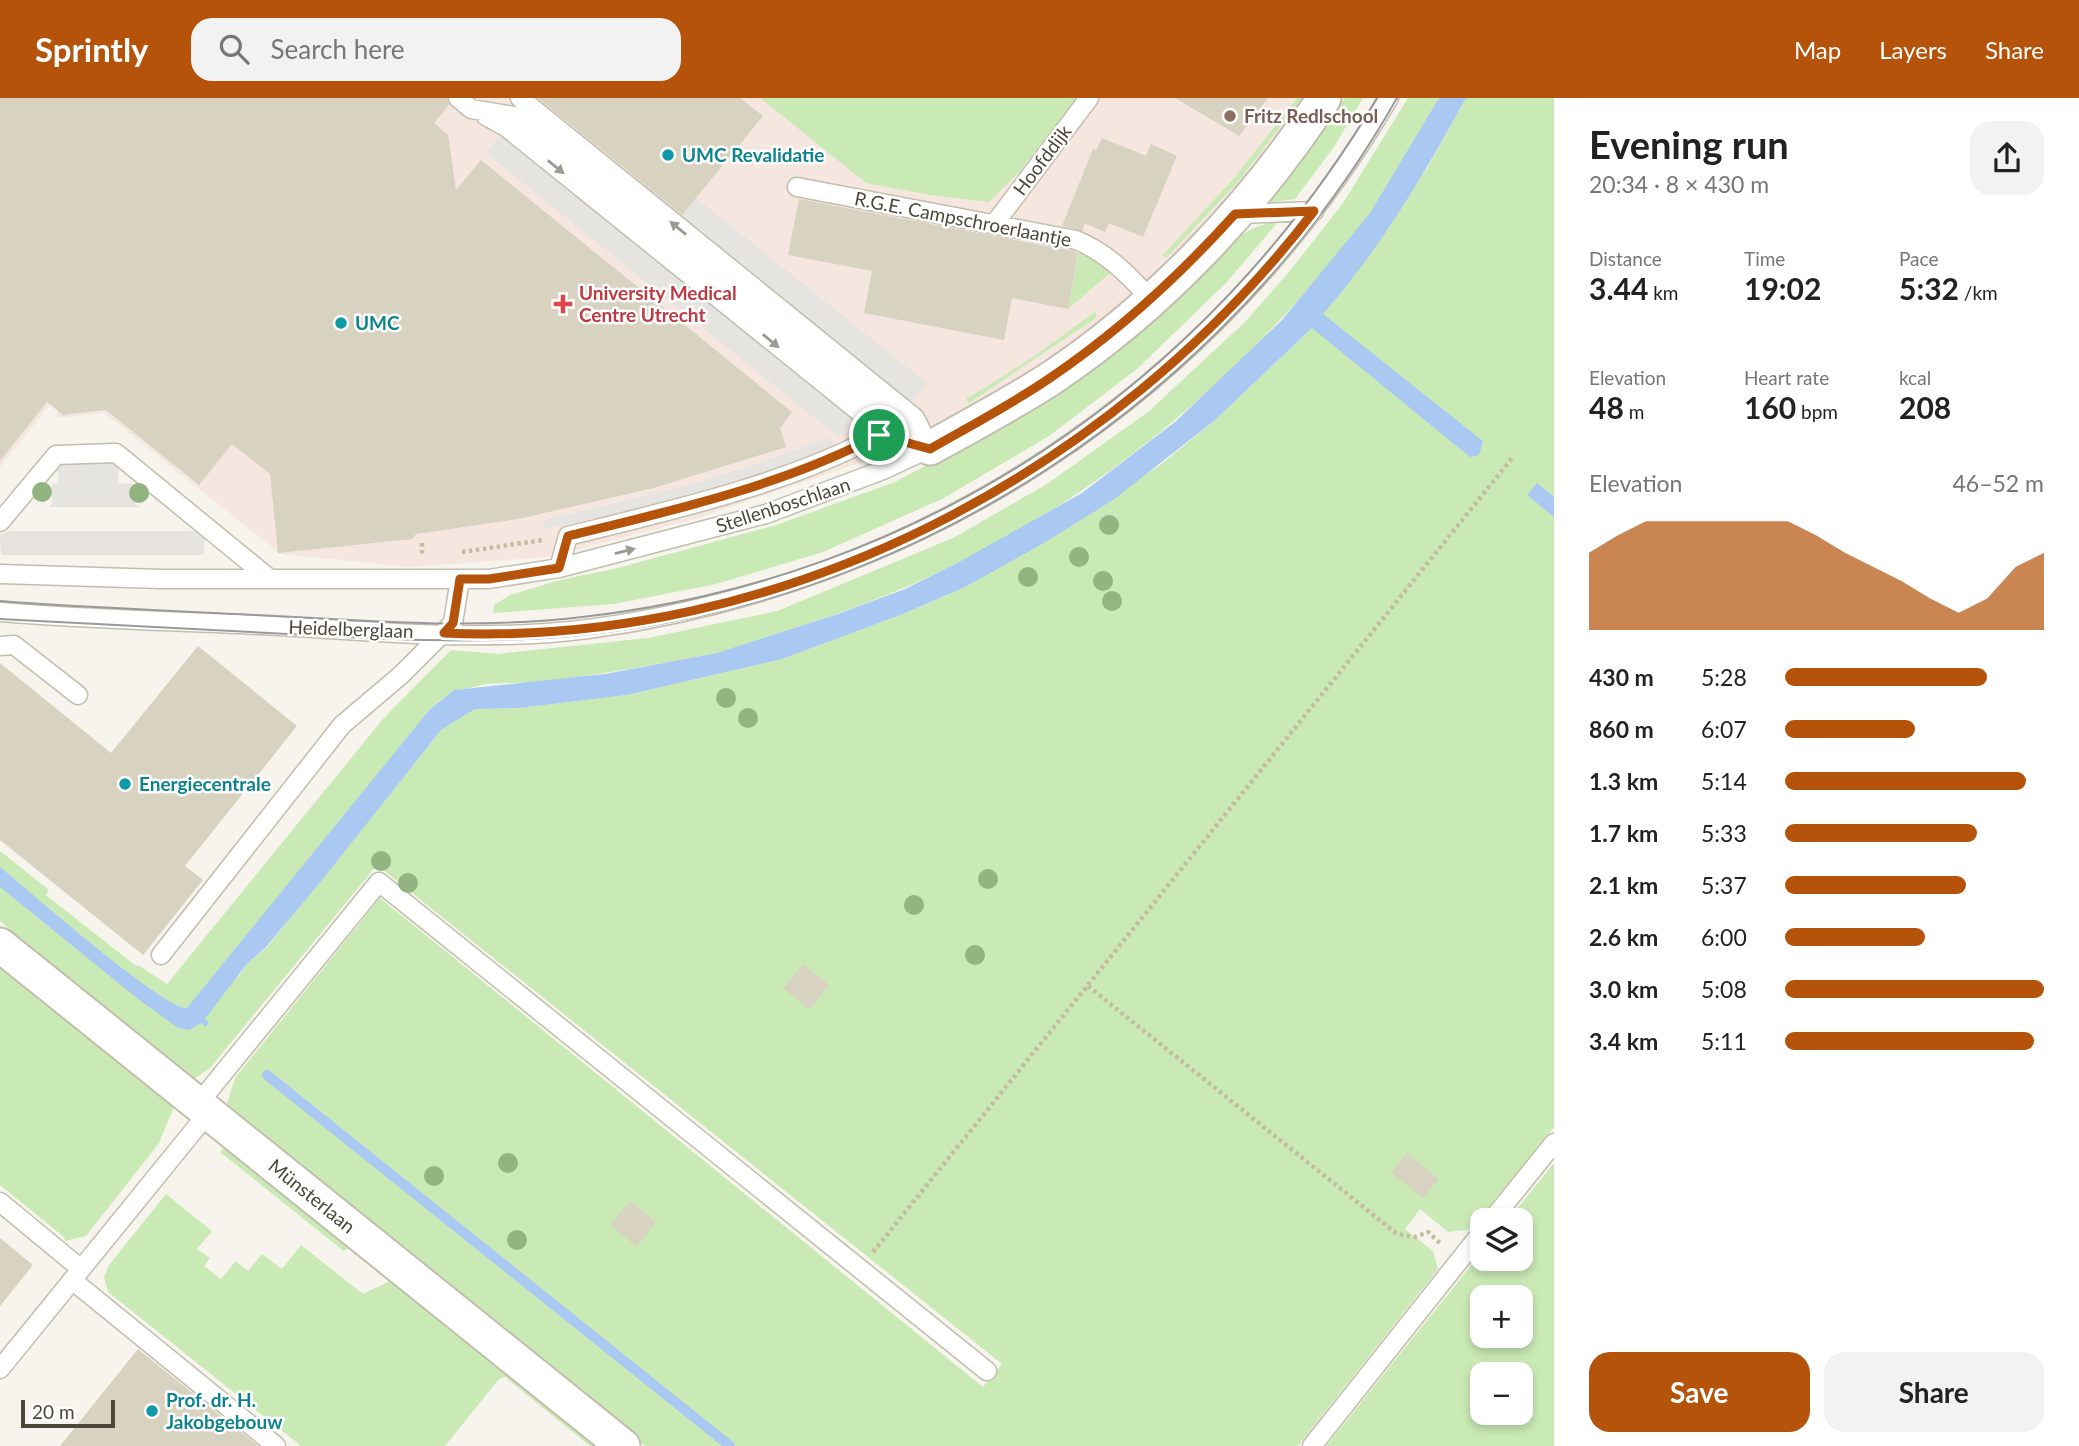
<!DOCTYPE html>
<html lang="en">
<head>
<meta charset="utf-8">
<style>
  body { margin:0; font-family:Lato,sans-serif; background:#f2f2f2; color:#222; height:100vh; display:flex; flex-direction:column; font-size:26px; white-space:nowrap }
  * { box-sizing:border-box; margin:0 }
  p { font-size:23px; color:#767676 }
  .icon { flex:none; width:38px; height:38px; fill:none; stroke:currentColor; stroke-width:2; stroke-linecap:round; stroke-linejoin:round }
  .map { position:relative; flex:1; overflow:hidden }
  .panel { display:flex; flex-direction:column; background:#fff; width:525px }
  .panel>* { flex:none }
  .fabs { position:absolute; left:1470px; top:1110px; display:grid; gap:14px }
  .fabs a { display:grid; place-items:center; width:63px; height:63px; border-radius:14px; background:#fff; box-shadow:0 4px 10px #0003; font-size:35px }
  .scale { position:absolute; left:21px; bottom:18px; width:94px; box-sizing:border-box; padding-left:7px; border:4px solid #4b4739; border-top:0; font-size:19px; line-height:24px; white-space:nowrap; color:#4b4739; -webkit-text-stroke:5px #fff; paint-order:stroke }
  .pin { position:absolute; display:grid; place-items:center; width:60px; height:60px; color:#fff; margin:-30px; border:4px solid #fff; border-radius:50%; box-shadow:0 2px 7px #0007 }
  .round { display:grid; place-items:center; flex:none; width:74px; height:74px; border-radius:21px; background:#f2f2f2 }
  .overview { display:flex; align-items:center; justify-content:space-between; height:119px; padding:0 35px }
  h1 { font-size:38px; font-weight:700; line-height:52px }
  .stats { display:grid; grid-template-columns:repeat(3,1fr); gap:10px; height:119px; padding:7px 35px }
  .stats div { display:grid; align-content:center }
  .stats b { font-size:30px; font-weight:700 }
  .stats small { font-size:19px; font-weight:400 }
  .stats p { font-size:19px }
  .chart { height:196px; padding:14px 35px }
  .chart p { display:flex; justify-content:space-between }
  .chart svg { width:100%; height:126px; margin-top:7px; fill:#b45309; opacity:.7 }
  .action { display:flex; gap:14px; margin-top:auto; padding:14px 35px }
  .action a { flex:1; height:80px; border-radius:21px; background:#b45309; color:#fff; font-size:28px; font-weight:700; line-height:80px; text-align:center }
  .action a+a { background:#f2f2f2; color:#222 }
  ul { padding:0 35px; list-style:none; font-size:23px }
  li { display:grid; grid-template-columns:112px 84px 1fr; align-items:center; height:52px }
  li i { height:18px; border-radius:9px; background:#b45309 }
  header { display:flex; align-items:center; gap:42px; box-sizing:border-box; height:98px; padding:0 35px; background:#b45309; color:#fff }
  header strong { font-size:33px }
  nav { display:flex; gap:38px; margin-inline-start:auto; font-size:24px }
  .search { width:490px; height:63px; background:#f2f2f2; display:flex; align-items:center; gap:18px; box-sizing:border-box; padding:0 24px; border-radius:21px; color:#767676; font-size:26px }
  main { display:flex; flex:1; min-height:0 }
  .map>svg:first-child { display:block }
  .medical { fill:#f6e6e0 }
  .green { fill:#caeab5; fill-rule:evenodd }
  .parking { fill:#e5e4e0 }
  .water { fill:#a9c9f2 }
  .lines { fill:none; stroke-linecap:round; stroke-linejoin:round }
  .stream { stroke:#a9c9f2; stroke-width:10 }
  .building { fill:#d8d2c1 }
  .service-casing { stroke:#c2beae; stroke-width:21 }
  .minor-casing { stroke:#c2beae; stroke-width:37 }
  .path { stroke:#c4bc9f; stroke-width:4.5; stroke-dasharray:3.5 3.5; stroke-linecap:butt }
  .service { stroke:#fff; stroke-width:18 }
  .minor { stroke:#fff; stroke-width:33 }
  .tram { stroke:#9a9a9a; stroke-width:2 }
  .tree { fill:#91b481 }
  .oneway { fill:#9c9a92 }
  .route-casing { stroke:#fff; stroke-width:14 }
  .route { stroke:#b45309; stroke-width:9 }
  .education-dot { fill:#8d6e63; stroke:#fff; stroke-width:2.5 }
  .culture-dot { fill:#0f9aa8; stroke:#fff; stroke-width:2.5 }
  .health-dot { fill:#e0444e; stroke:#fff; stroke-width:2.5 }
  .labels { text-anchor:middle; stroke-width:5; stroke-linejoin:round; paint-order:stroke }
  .education-label { font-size:19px; font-weight:bold; fill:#785e54; stroke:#fff; text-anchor:start }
  .culture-label { font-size:19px; font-weight:bold; fill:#0d838f; stroke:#fff; text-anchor:start }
  .street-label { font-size:19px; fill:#4b4739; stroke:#fff }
  .health-label { font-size:19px; font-weight:bold; fill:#be3a42; stroke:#fff; text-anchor:start }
</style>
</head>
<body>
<header>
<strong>Sprintly</strong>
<div class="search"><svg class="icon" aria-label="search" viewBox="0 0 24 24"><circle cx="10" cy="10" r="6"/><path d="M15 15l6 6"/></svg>Search here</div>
<nav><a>Map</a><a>Layers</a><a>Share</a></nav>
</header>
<main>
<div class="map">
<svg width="1554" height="1348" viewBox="0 0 1554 1348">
  <rect width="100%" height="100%" fill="#f6f4ec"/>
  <path class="medical" d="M0 0H1310L1290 31 1166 175 1085 237 944 333 874 360 688 423 548 459 409 469 280 456 104 315 57 320 56 299 0 369Z"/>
  <path class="green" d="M760 0H1078L1019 74 989 104 930 97 866 85Z
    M1297 0H1302L1238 84 1167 159 1162 158 1235 79Z
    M1345 0H1363L1334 49 1295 101 1268 105Z
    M1408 0H1439C1417 39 1396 81 1369 117 1221 309 1039 452 807 526 776 536 744 549 712 556 655 567 598 577 540 584 519 586 494 583 473 589 455 593 442 599 430 611L199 897 238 879 246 867 267 849 441 632 475 611 519 610 627 597 782 561 903 516 965 489 1159 368 1214 323 1312 230 1376 147 1429 67 1466 0H1554V1029L1474 1131 1448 1134 1420 1111 1405 1131 1433 1153 1438 1171 1298 1348H645L226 1008 235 980 380 800 983 1289 1002 1266 377 767 210 970 192 982 0 823V753L49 792 46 797 136 868 138 867 167 886 383 621 451 552 497 556 648 540 777 513 953 440 1047 386 1148 314 1246 223 1293 169 1343 105Z
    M1278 124 1226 185 1137 271 1049 338 944 400 823 454 716 486 614 506 493 515 494 507 510 497 560 482 614 471 776 427 895 384 1019 318 1214 161C1235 142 1249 126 1278 124Z
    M1079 154 1111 174 1068 211Z
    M1096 213V220L969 305 966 301 1030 261Z
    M0 863 168 999 174 1009 159 1045 86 1138 65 1143 64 1139 0 1087Z
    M225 1049 353 1147 344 1153 340 1150 220 1054Z
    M1554 1065V1348H1326L1482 1154V1160H1521V1122H1508ZM1482 1199H1521V1237H1482ZM1482 1276H1521V1314H1482Z
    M166 1096 212 1133 197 1151 210 1160 204 1168 221 1181 236 1163 248 1173 262 1156 282 1171 301 1147 363 1196 394 1181 602 1348H590L505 1279 499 1281 445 1348H301L108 1194 104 1179 109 1167Z"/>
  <path class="parking" d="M530 0H535L681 118 696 100 927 285 910 306 855 318 838 339 486 55Z
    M828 340 837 347 758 377 637 411 541 432 547 421 675 391 754 367Z
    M118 362 120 368 117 385 135 386V406L140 409H49L52 406V386L58 385 59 377 54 371 56 365Z
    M9 433H203L206 437 203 457H1L0 437Z"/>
  <path class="water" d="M1439 0H1466C1425 75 1380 151 1323 216L1483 343 1479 357 1470 359 1312 230 1214 323 1113 402 1044 445 965 489 903 516 782 561 627 597 519 610 475 611 441 632 322 782 266 849 246 867 205 921 209 924 206 929 201 925 189 932 178 930 138 901 0 789V769C27 791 164 912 187 910L430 611 454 592 605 576 717 555 838 516 905 491 959 464 1082 395 1175 324 1282 222 1370 115Z
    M1537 385 1554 399V419L1527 397Z"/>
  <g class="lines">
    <path class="stream" d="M267 977 730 1348"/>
  </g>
  <path class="building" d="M0 0H447L449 7 434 25 448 37 456 92 481 62 792 314 780 330 786 349 654 390 518 421 416 436 412 441 278 455 270 376 232 346 199 387 106 312 63 317 47 304 0 363Z
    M538 0H740L763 18 682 117Z
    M1175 0H1268L1239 38Z
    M1102 40 1146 58 1151 46 1177 58 1143 139 1109 125 1105 134 1084 125 1083 133 1062 128 1093 51 1096 52Z
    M799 101 1073 153 1078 156 1068 211 1012 200 1004 242 864 215 872 173 788 157Z
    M198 548 297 628 185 768 203 782 143 857 0 742V565L111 655Z
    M803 866 829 887 810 912 783 890Z
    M1407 1055 1439 1081 1423 1100 1391 1075Z
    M630 1103 656 1124 637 1149 610 1127Z
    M0 1140 33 1167 0 1208Z
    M138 1251 215 1313 258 1348H60Z"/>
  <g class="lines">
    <g class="service-casing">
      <path id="service" d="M458 0 471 11 514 18 930 350
        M520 0 915 320 927 344
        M486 18 506 29 862 316 879 337
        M797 89 1076 142C1106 154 1129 177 1150 201
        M1237 116 1314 113
        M995 125 1089 0
        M879 337 923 349
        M0 424 56 357 116 355 270 481
        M559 470 568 438C673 412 784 387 879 337
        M0 476 161 481H489L559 470 766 416 883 372 930 350
        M0 514C93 522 186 523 278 528 381 534 487 544 588 531 925 486 1217 293 1389 0
        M0 548 14 547 78 597
        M161 857 342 627 401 577 453 525 460 481
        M198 1006 379 784 987 1273
        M0 1104 81 1171
        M1492 1122 1554 1045
        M72 1182 276 1348
        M0 1271 208 1015
        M1312 1348 1482 1134"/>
    </g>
    <g class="minor-casing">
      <path id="minor" d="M930 350C970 328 1011 306 1050 281 1158 209 1253 109 1324 0
        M0 847 623 1348"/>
    </g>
    <path class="path" d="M422 445V458
      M462 454 543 442
      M1088 888 1397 1136 1415 1139 1428 1134 1442 1147
      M873 1154 1513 359"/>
    <use href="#service" class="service"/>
    <use href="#minor" class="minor"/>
    <path class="tram" d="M0 503C92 510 184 513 275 518 377 524 480 531 582 519 919 481 1205 290 1377 0
      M0 521C96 526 192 531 288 536 379 541 470 546 561 539 909 511 1226 302 1397 0"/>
  </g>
  <g class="tree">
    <circle cx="42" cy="394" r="10"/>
    <circle cx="139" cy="395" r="10"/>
    <circle cx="1109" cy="427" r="10"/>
    <circle cx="1079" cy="459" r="10"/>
    <circle cx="1028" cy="479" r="10"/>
    <circle cx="1103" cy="483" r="10"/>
    <circle cx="1112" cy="503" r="10"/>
    <circle cx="726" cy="600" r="10"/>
    <circle cx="748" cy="620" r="10"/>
    <circle cx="381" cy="763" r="10"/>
    <circle cx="988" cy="781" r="10"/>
    <circle cx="408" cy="785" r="10"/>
    <circle cx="914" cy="807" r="10"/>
    <circle cx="975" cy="857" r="10"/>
    <circle cx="508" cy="1065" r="10"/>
    <circle cx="434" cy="1078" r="10"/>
    <circle cx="517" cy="1142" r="10"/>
  </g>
  <defs><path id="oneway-solid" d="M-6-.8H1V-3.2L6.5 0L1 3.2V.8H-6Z" transform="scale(1.75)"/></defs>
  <g class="oneway">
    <use href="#oneway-solid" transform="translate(556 69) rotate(39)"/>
    <use href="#oneway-solid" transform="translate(678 130) rotate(-141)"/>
    <use href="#oneway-solid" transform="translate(771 243) rotate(39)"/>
    <use href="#oneway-solid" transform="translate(625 453) rotate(-14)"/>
  </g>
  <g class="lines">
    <g class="route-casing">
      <path id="route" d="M1314 113C1111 378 780 550 444 535L453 525 460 481H489L559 470 568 438C671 413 785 387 879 337L930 351C970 328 1012 306 1050 280 1118 234 1180 177 1235 116Z"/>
    </g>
    <use href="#route" class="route"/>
  </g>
  <circle class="education-dot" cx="1230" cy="18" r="7"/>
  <g class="culture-dot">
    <circle cx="668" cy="57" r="7"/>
    <circle cx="341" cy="225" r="7"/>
    <circle cx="125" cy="686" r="7"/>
    <circle cx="152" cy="1313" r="7"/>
  </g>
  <path class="health-dot" d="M559.5 195.5h7v7h7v7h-7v7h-7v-7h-7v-7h7z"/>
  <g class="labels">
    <g class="education-label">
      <text x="1244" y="25">Fritz Redlschool</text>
    </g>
    <g class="culture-label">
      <text x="682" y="64">UMC Revalidatie</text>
      <text x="355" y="232">UMC</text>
      <text x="139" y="693">Energiecentrale</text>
      <text x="166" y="1309">Prof. dr. H.<tspan x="166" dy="22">Jakobgebouw</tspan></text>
    </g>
    <g class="street-label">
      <text transform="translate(1042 62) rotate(-53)" y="7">Hoofddijk</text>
      <text transform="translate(963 121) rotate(11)" y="7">R.G.E. Campschroerlaantje</text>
      <text transform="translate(783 407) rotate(-18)" y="7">Stellenboschlaan</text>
      <text transform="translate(351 531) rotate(2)" y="7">Heidelberglaan</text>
      <text transform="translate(312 1098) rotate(39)" y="7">Münsterlaan</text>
    </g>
    <g class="health-label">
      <text x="579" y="202">University Medical<tspan x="579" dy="22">Centre Utrecht</tspan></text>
    </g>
  </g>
</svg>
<div class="fabs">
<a><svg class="icon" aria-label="layers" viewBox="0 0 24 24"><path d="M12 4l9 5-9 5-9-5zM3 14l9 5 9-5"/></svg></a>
<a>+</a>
<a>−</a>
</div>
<div class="scale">20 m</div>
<div class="pin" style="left:879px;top:337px;background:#1e9e55"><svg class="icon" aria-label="arrive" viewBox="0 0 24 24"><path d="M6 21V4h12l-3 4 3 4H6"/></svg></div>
</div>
<section class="panel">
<div class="overview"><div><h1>Evening run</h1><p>20:34 · 8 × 430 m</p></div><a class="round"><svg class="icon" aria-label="share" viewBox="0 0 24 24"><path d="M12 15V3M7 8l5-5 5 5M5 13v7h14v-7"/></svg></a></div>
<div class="stats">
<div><p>Distance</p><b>3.44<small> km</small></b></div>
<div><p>Time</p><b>19:02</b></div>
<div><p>Pace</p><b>5:32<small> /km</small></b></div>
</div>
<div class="stats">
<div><p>Elevation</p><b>48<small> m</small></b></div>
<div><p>Heart rate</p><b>160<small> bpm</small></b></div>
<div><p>kcal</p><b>208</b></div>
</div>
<div class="chart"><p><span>Elevation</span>46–52 m</p>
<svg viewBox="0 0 160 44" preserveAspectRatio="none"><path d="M0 44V17L10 11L20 6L30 6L40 6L50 6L60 6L70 6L80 11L90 17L100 22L110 27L120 33L130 38L140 33L150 22L160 17V44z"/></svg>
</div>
<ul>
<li><b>430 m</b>5:28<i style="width:78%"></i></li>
<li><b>860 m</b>6:07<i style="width:50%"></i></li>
<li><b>1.3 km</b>5:14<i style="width:93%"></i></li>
<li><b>1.7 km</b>5:33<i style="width:74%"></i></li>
<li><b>2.1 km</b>5:37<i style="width:70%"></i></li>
<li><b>2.6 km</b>6:00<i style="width:54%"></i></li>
<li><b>3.0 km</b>5:08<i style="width:100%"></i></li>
<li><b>3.4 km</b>5:11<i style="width:96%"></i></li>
</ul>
<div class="action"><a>Save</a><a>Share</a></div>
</section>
</main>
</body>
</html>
